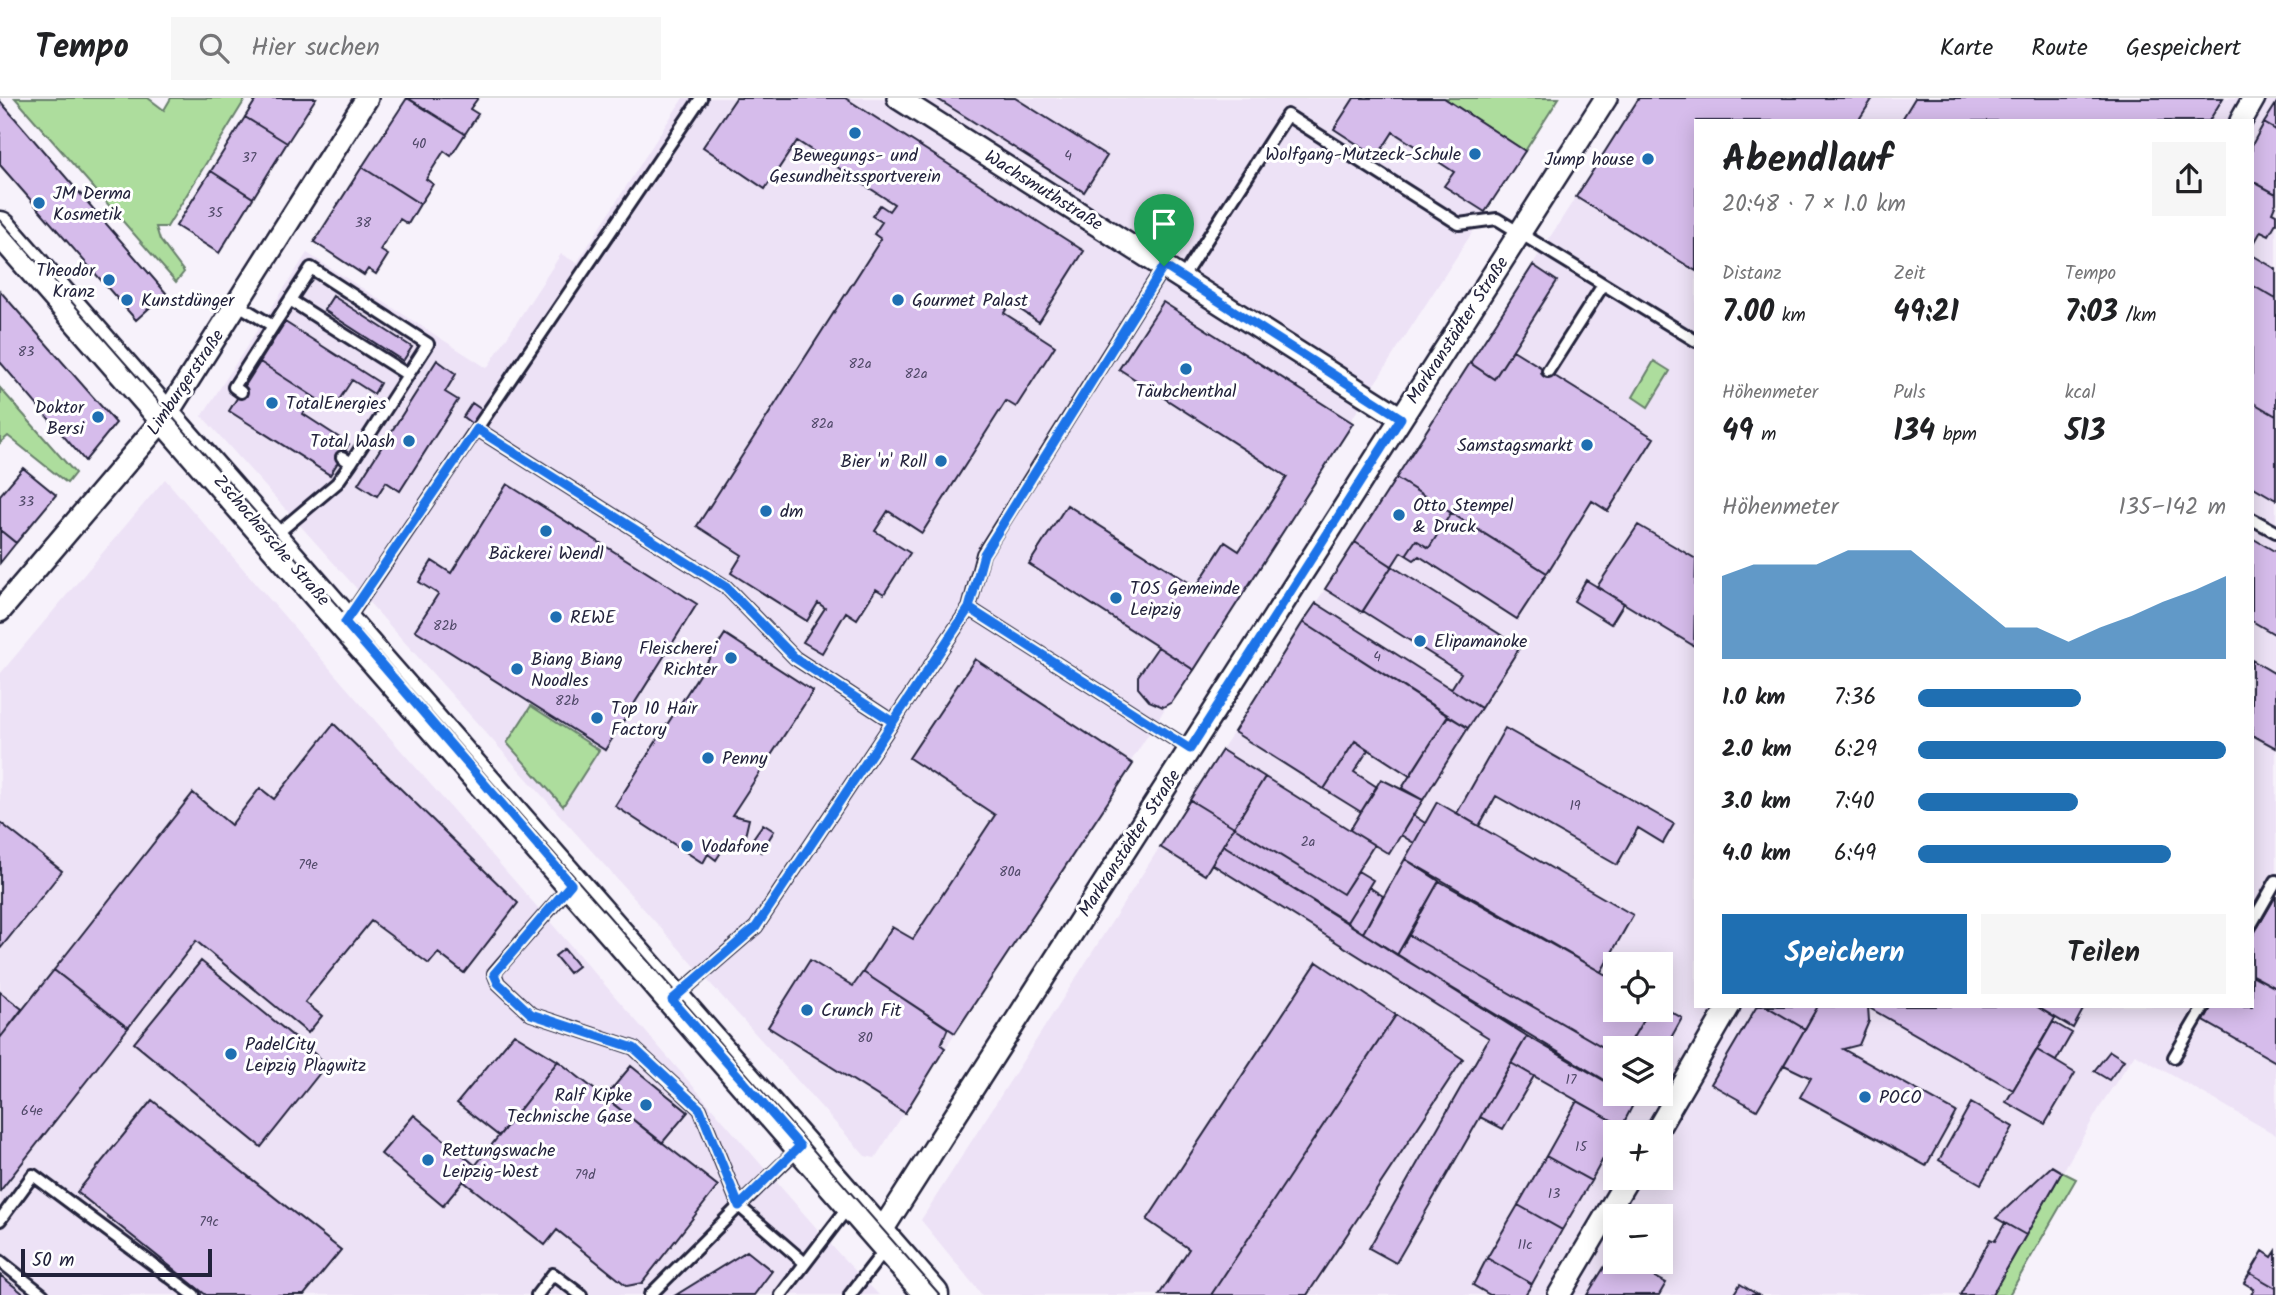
<!DOCTYPE html>
<html lang="de">
<head>
<meta charset="utf-8">
<style>
  body { margin:0; font-family:Kalam,sans-serif; background:#f6f6f6; color:#202124; height:100vh; display:flex; flex-direction:column; font-size:26px; white-space:nowrap }
  * { box-sizing:border-box; margin:0 }
  p { font-size:23px; color:#757577 }
  .icon { flex:none; width:38px; height:38px; fill:none; stroke:currentColor; stroke-width:2; stroke-linecap:round; stroke-linejoin:round }
  .map { position:relative; flex:1; overflow:hidden }
  .details { position:absolute; left:1694px; top:21px; width:560px; height:889px; display:flex; flex-direction:column; background:#fff; border-radius:0px; box-shadow:0 4px 18px #0003 }
  .details>* { flex:none }
  .controls { position:absolute; left:1603px; top:854px; display:grid; gap:14px }
  .controls a { display:grid; place-items:center; width:70px; height:70px; border-radius:0px; background:#fff; box-shadow:0 4px 18px #0003; font-size:35px }
  .scale { position:absolute; left:21px; bottom:18px; width:191px; box-sizing:border-box; padding-left:7px; border:4px solid #22223b; border-top:0; font-size:19px; line-height:24px; white-space:nowrap; color:#22223b; -webkit-text-stroke:5px #fff; paint-order:stroke }
  .pin { position:absolute; display:grid; place-items:center; width:60px; height:60px; color:#fff; margin:-72px -30px; border-radius:50% 50% 50% 0; rotate:-45deg; box-shadow:0 0 7px #0007 }
  .pin .icon { rotate:45deg }
  .round { display:grid; place-items:center; flex:none; width:74px; height:74px; border-radius:0px; background:#f6f6f6 }
  .headline { display:flex; align-items:center; justify-content:space-between; height:119px; padding:0 28px }
  h1 { font-size:38px; font-weight:800; line-height:52px }
  .figures { display:grid; grid-template-columns:repeat(3,1fr); gap:10px; height:119px; padding:7px 28px }
  .figures div { display:grid; align-content:center }
  .figures b { font-size:30px; font-weight:800 }
  .figures small { font-size:19px; font-weight:400 }
  .figures p { font-size:19px }
  .chart { height:196px; padding:14px 28px }
  .chart p { display:flex; justify-content:space-between }
  .chart svg { width:100%; height:126px; margin-top:7px; fill:#1f6fb2; opacity:.7 }
  .cta { display:flex; gap:14px; margin-top:auto; padding:14px 28px }
  .cta a { flex:1; height:80px; border-radius:0px; background:#1f6fb2; color:#fff; font-size:28px; font-weight:800; line-height:80px; text-align:center }
  .cta a+a { background:#f6f6f6; color:#202124 }
  ul { padding:0 28px; list-style:none; font-size:23px }
  li { display:grid; grid-template-columns:112px 84px 1fr; align-items:center; height:52px }
  li i { height:18px; border-radius:9px; background:#1f6fb2 }
  header { display:flex; align-items:center; gap:42px; box-sizing:border-box; height:98px; padding:0 35px; background:#fff; border-bottom:2px solid #e0e0e0 }
  header strong { font-size:33px }
  nav { display:flex; gap:38px; margin-inline-start:auto; font-size:24px }
  .search { width:490px; height:63px; background:#f6f6f6; display:flex; align-items:center; gap:18px; box-sizing:border-box; padding:0 24px; border-radius:0px; color:#757577; font-size:26px }
  .map>svg:first-child { display:block }
  .built { fill:#ede2f6; fill-rule:evenodd }
  .green { fill:#addd9d; stroke:#68806c; stroke-width:2 }
  .building { fill:#d6bceb; stroke:#22223b; stroke-width:2 }
  .lines { fill:none; stroke-linecap:round; stroke-linejoin:round }
  .service-casing { stroke:#22223b; stroke-width:16 }
  .minor-casing { stroke:#22223b; stroke-width:26 }
  .secondary-casing { stroke:#22223b; stroke-width:37 }
  .service { stroke:#fff; stroke-width:10 }
  .minor { stroke:#fff; stroke-width:21 }
  .secondary { stroke:#fff; stroke-width:32 }
  .tram { stroke:#22223b; stroke-width:2 }
  .route-casing { stroke:#fff; stroke-width:14 }
  .route { stroke:#1a73e8; stroke-width:9 }
  .poi-dot { fill:#1f6fb2; stroke:#fff; stroke-width:2.5 }
  .labels { text-anchor:middle; stroke-width:6; stroke-linejoin:round; paint-order:stroke }
  .number-label { font-size:14px; fill:#4f4867 }
  .poi-label { font-size:18px; fill:#22223b; stroke:#fff; text-anchor:start }
  .street-label { font-size:18px; fill:#22223b; stroke:#fff }
</style>
</head>
<body>
<header>
<strong>Tempo</strong>
<div class="search"><svg class="icon" aria-label="search" viewBox="0 0 24 24"><circle cx="10" cy="10" r="6"/><path d="M15 15l6 6"/></svg>Hier suchen</div>
<nav><a>Karte</a><a>Route</a><a>Gespeichert</a></nav>
</header>
<div class="map">
<svg width="2276" height="1197" viewBox="0 0 2276 1197">
  <rect width="100%" height="100%" fill="#f7f2fb"/>
  <filter id="ink" filterUnits="userSpaceOnUse"><feTurbulence type="fractalNoise" baseFrequency=".0143" numOctaves="2"/><feDisplacementMap in="SourceGraphic" scale="14" xChannelSelector="R" yChannelSelector="G"/><feConvolveMatrix kernelMatrix="1 2 1 2 8 2 1 2 1" color-interpolation-filters="sRGB"/></filter>
  <g filter="url(#ink)">
    <path class="built" d="M683 0H1559L875 1060 865 1058 202 318 307 155 487 270 561 156 577 165Z
      M1639 0H2276V1037L2135 956 2104 1002 1992 1197H982L921 1122ZM1696 23H2252V908H1696ZM1615 866H1661V912H1615ZM1615 950H1661V996H1615ZM1615 1034H1661V1080H1615ZM1615 1118H1661V1164H1615Z
      M165 381 839 1156 879 1197H0V576Z"/>
    <path class="green" d="M15 0H148L164 12 171 0H246L167 129H156L160 142 184 174 176 184Z
      M1444 0H1559L1525 53Z
      M1654 263 1670 273 1648 309 1633 299Z
      M0 290 75 375 67 385 8 338 0 345Z
      M531 608 599 652 563 708 507 645Z
      M2062 1074 2076 1081 2009 1197H1992Z"/>
    <path class="building" d="M257 0H316L287 45 245 19Z
      M407 0 465 36 451 58 444 53 426 81 433 86 420 106 362 69Z
      M408 0H478L470 11 478 16 465 36Z
      M736 0H845L1084 153 1039 224 1010 205 1004 215 1055 248 1016 309 1006 303 922 435 888 413 875 433 910 455 884 496 876 491 857 521 846 514 822 555 803 544 825 510 818 505 807 523 731 475 742 457 697 428 881 141 874 136 882 124 872 118 880 107 889 113 894 106 797 43 765 91 703 49Z
      M936 0H1015L1107 58 1084 94Z
      M1354 0H1444L1525 53 1485 114 1444 88 1454 74 1393 34 1377 59 1334 31Z
      M1639 0H1873L1858 23H1696V173L1576 99Z
      M1915 0H2223L2209 23H1901Z
      M0 3 166 195 136 222 0 67Z
      M2276 6V32L2264 25Z
      M245 19 287 45 253 100 211 73Z
      M2264 25 2276 32V96L2252 83V47Z
      M362 69 420 106 408 126 400 121 380 152 388 157 376 176 368 171 364 177 314 144Z
      M211 73 253 100 219 155 176 128Z
      M2252 83 2276 96V105L2272 114 2276 116V125L2269 137 2261 133 2252 149Z
      M2252 157 2276 171V201L2252 187Z
      M1533 167 1557 183 1494 281 1470 265Z
      M2252 187 2276 201V318L2252 304Z
      M0 193 116 325 85 363 0 264Z
      M333 198 412 249 403 263 324 212Z
      M1163 204 1353 325 1194 572 1029 466 1067 407 1196 489 1225 444 1239 453 1287 379 1119 271Z
      M285 224 380 285 374 296 352 282 333 311 314 299 303 316 349 346 330 377 229 313Z
      M1513 252 1654 340 1608 413 1592 403 1547 475 1396 380 1470 265 1494 281Z
      M437 262 456 276 445 294 458 302 400 393 386 384 377 398 358 386Z
      M260 264 314 299 303 316 349 346 330 377 229 313Z
      M2252 304 2276 318V402L2252 388Z
      M472 305 485 314 475 328 463 319Z
      M23 370 56 397 16 445 0 432V397Z
      M1396 380 1451 415 1429 450 1416 442 1406 457 1401 454 1392 468 1355 444Z
      M507 386 697 506 605 652 415 532 438 496 419 484 432 463 451 475Z
      M1451 415 1547 475 1517 521 1419 458 1414 462 1406 457 1416 442 1429 450Z
      M1638 427 1696 461 1694 548 1597 489Z
      M0 432 16 445 0 465Z
      M2252 440 2276 454V537L2252 523Z
      M1355 444 1392 468 1362 514 1325 491Z
      M1392 468 1520 549 1481 610 1451 591 1461 575 1363 513Z
      M1586 482 1624 505 1611 526 1574 503Z
      M1316 505 1481 610 1468 630 1303 524Z
      M1303 524 1448 618 1410 678 1355 643 1324 691 1234 634Z
      M725 536 813 593 732 717 749 721 742 751 725 748 716 762 708 756 703 765 615 708Z
      M1158 549 1194 572 1172 604 1163 609 1149 603 1138 590V578Z
      M975 561 1133 666 955 935 863 874 892 829 913 841 995 717 909 660Z
      M2252 562 2274 575 2276 571V650L2252 637Z
      M1448 618 1468 630 1423 702 1402 690Z
      M334 626 518 805 464 875 438 855 429 866 371 823 305 904 322 918 308 935 196 843 128 930 54 872 193 695 231 727 260 690 274 701Z
      M1505 630 1674 726 1663 745 1638 730 1617 767 1496 698 1479 728 1457 715Z
      M1355 643 1368 652 1354 674 1377 689 1361 714 1324 691Z
      M1222 652 1265 679 1234 729 1190 702Z
      M1265 679 1374 747 1343 796 1234 729Z
      M1381 681 1423 702 1389 756 1350 732Z
      M1190 702 1234 729 1205 777 1160 749Z
      M1437 704 1633 817 1601 874 1405 761Z
      M1413 717 1425 725 1414 745 1401 737Z
      M1 725 62 773 0 851V727Z
      M763 726 774 733 761 754 749 746Z
      M1234 729 1343 796 1358 773 1373 782 1347 824 1223 747Z
      M1223 747 1527 938 1396 1165 1369 1150 1489 940 1212 766Z
      M1405 761 1439 783 1397 857 1363 835Z
      M1439 783 1615 882V912H1649L1627 950H1615V956L1409 837Z
      M1369 789 1383 798 1363 835 1347 824Z
      M2276 798V890L2252 877V839Z
      M1409 837 1615 956V970L1608 984 1397 857Z
      M564 851 578 868 569 875 555 858Z
      M810 862 853 888 863 874 948 930 941 947 945 950 905 1015 768 929Z
      M201 863 327 966 261 1049 134 945Z
      M1317 864 1396 917 1211 1197H1159L1189 1151 1147 1122Z
      M54 872 128 930 0 1093V940Z
      M2252 877 2276 890V964L2204 923 2212 908H2252Z
      M0 894 22 911 0 940Z
      M1661 908 1682 920 1661 958V950H1627L1649 912H1661Z
      M1757 908H1766L1805 931 1757 1012 1711 986Z
      M1766 908H1818L1805 931Z
      M1818 908 1868 909 1869 923 1859 947 1843 951 1956 1014 1926 1068 1800 999 1811 980 1784 967Z
      M1866 908H2036L2055 920 2013 992Z
      M2036 908H2085L2073 930Z
      M1396 917 1463 961 1307 1197H1211Z
      M2053 924 2072 935 2056 963 2037 952Z
      M514 936 558 963 499 1038 457 1005Z
      M1527 938 1615 989V996H1627L1636 1001 1622 1028 1511 965Z
      M2037 952 2075 975 2045 1026 2006 1004Z
      M2110 953 2124 962 2109 982 2094 973Z
      M558 963 718 1088 642 1185 627 1188 557 1132 545 1147 463 1083Z
      M1511 965 1534 978 1503 1031 1480 1019Z
      M631 968 688 1014 662 1045 605 999Z
      M152 1002 341 1152 304 1197H206L77 1094Z
      M1577 1003 1622 1028 1615 1034V1039L1591 1083 1546 1058Z
      M1971 1005 2013 1029 1981 1086 1939 1062Z
      M414 1017 476 1068 443 1108 381 1056Z
      M1546 1058 1591 1083 1562 1132 1518 1107Z
      M2052 1068 2062 1074 2026 1137 1996 1120Z
      M1518 1107 1562 1132 1532 1186 1487 1160Z
      M2005 1125 2026 1137 1992 1197H1960L1990 1141 1995 1143Z
      M747 1153 772 1173 754 1197H676Z
      M2263 1153 2272 1159 2276 1153V1190L2250 1175Z
      M1613 1155 1615 1164H1628L1666 1185 1659 1197H1587Z
      M1487 1160 1532 1186 1525 1197H1490L1473 1187Z
      M2250 1175 2276 1190V1197H2251L2254 1191 2244 1185Z
      M0 1177 25 1197H0Z
      M1740 1186 1758 1197H1733Z"/>
    <g class="lines">
      <g class="service-casing">
        <path id="service" d="M1182 180 1287 17 1459 126 1497 121 1696 243
          M290 202 408 277
          M237 206 273 228 234 289 241 294
          M273 228 311 170 428 246 351 365
          M1548 273 1603 187
          M477 331 726 489 795 560 893 624
          M2252 421 2276 434
          M273 439 337 385 351 365 342 359
          M969 510 983 456 1164 168
          M347 522 701 0
          M570 788 494 875 498 885 531 916 634 950 700 1011 739 1108 800 1049
          M2252 825 2276 783
          M674 900 756 829 969 510 1190 651
          M2174 959 2204 908
          M0 1122 33 1077 194 1197
          M0 1163 43 1197
          M537 1197 553 1176 581 1197
          M650 1197 739 1108 805 1165
          M781 1197 849 1108
          M850 1197 887 1149"/>
      </g>
      <g class="minor-casing">
        <path id="minor" d="M898 0 1401 320
          M2241 23 2254 0
          M0 513 165 319 367 0
          M1656 1034 1729 908
          M879 1137 1606 0
          M1559 1197 1628 1080"/>
      </g>
      <g class="secondary-casing">
        <path id="secondary" d="M0 130 932 1197"/>
      </g>
      <use href="#service" class="service"/>
      <use href="#minor" class="minor"/>
      <use href="#secondary" class="secondary"/>
      <path class="tram" d="M0 122 940 1197"/>
    </g>
  </g>
  <g class="lines" filter="url(#ink)">
    <g class="route-casing">
      <path id="route" d="M1164 168 984 456 969 510 756 829 672 902 800 1048 739 1108 700 1011 634 950 531 916 498 885 494 876 571 786 345 524 477 331 726 489 795 560 893 624 969 510 1190 651 1401 320 1164 168"/>
    </g>
    <use href="#route" class="route"/>
  </g>
  <g class="poi-dot">
    <circle cx="855" cy="35" r="7"/>
    <circle cx="1475" cy="56" r="7"/>
    <circle cx="1648" cy="61" r="7"/>
    <circle cx="39" cy="105" r="7"/>
    <circle cx="109" cy="182" r="7"/>
    <circle cx="127" cy="202" r="7"/>
    <circle cx="898" cy="202" r="7"/>
    <circle cx="1186" cy="271" r="7"/>
    <circle cx="272" cy="305" r="7"/>
    <circle cx="98" cy="319" r="7"/>
    <circle cx="409" cy="343" r="7"/>
    <circle cx="1587" cy="347" r="7"/>
    <circle cx="941" cy="363" r="7"/>
    <circle cx="766" cy="413" r="7"/>
    <circle cx="1399" cy="417" r="7"/>
    <circle cx="546" cy="433" r="7"/>
    <circle cx="1116" cy="500" r="7"/>
    <circle cx="556" cy="519" r="7"/>
    <circle cx="1420" cy="543" r="7"/>
    <circle cx="731" cy="560" r="7"/>
    <circle cx="517" cy="571" r="7"/>
    <circle cx="597" cy="620" r="7"/>
    <circle cx="708" cy="660" r="7"/>
    <circle cx="687" cy="748" r="7"/>
    <circle cx="807" cy="912" r="7"/>
    <circle cx="231" cy="956" r="7"/>
    <circle cx="1865" cy="999" r="7"/>
    <circle cx="646" cy="1007" r="7"/>
    <circle cx="428" cy="1062" r="7"/>
  </g>
  <g class="labels">
    <g class="number-label">
      <text x="419" y="50">40</text>
      <text x="1068" y="62">4</text>
      <text x="249" y="64">37</text>
      <text x="215" y="119">35</text>
      <text x="363" y="129">38</text>
      <text x="26" y="258">83</text>
      <text x="860" y="270">82a</text>
      <text x="916" y="280">82a</text>
      <text x="822" y="330">82a</text>
      <text x="26" y="408">33</text>
      <text x="445" y="532">82b</text>
      <text x="1377" y="563">4</text>
      <text x="567" y="607">82b</text>
      <text x="1575" y="712">19</text>
      <text x="1308" y="748">2a</text>
      <text x="308" y="771">79e</text>
      <text x="1010" y="778">80a</text>
      <text x="865" y="944">80</text>
      <text x="1571" y="986">17</text>
      <text x="32" y="1017">64e</text>
      <text x="1581" y="1053">15</text>
      <text x="585" y="1081">79d</text>
      <text x="1554" y="1100">13</text>
      <text x="209" y="1128">79c</text>
      <text x="1525" y="1151">11c</text>
    </g>
    <g class="poi-label">
      <text x="1461" y="62" text-anchor="end">Wolfgang-Mutzeck-Schule</text>
      <text x="855" y="63" text-anchor="middle">Bewegungs- und<tspan x="855" dy="21">Gesundheitssportverein</tspan></text>
      <text x="1634" y="67" text-anchor="end">Jump house</text>
      <text x="53" y="101">JM Derma<tspan x="53" dy="21">Kosmetik</tspan></text>
      <text x="95" y="178" text-anchor="end">Theodor<tspan x="95" dy="21">Kranz</tspan></text>
      <text x="141" y="208">Kunstdünger</text>
      <text x="912" y="208">Gourmet Palast</text>
      <text x="1186" y="299" text-anchor="middle">Täubchenthal</text>
      <text x="286" y="311">TotalEnergies</text>
      <text x="84" y="315" text-anchor="end">Doktor<tspan x="84" dy="21">Bersi</tspan></text>
      <text x="395" y="349" text-anchor="end">Total Wash</text>
      <text x="1573" y="353" text-anchor="end">Samstagsmarkt</text>
      <text x="927" y="369" text-anchor="end">Bier 'n' Roll</text>
      <text x="1413" y="413">Otto Stempel<tspan x="1413" dy="21">&amp; Druck</tspan></text>
      <text x="780" y="419">dm</text>
      <text x="546" y="461" text-anchor="middle">Bäckerei Wendl</text>
      <text x="1130" y="496">TOS Gemeinde<tspan x="1130" dy="21">Leipzig</tspan></text>
      <text x="570" y="525">REWE</text>
      <text x="1434" y="549">Elipamanoke</text>
      <text x="717" y="556" text-anchor="end">Fleischerei<tspan x="717" dy="21">Richter</tspan></text>
      <text x="531" y="567">Biang Biang<tspan x="531" dy="21">Noodles</tspan></text>
      <text x="611" y="616">Top 10 Hair<tspan x="611" dy="21">Factory</tspan></text>
      <text x="722" y="666">Penny</text>
      <text x="701" y="754">Vodafone</text>
      <text x="821" y="918">Crunch Fit</text>
      <text x="245" y="952">PadelCity<tspan x="245" dy="21">Leipzig Plagwitz</tspan></text>
      <text x="632" y="1003" text-anchor="end">Ralf Kipke<tspan x="632" dy="21">Technische Gase</tspan></text>
      <text x="1879" y="1005">POCO</text>
      <text x="442" y="1058">Rettungswache<tspan x="442" dy="21">Leipzig-West</tspan></text>
    </g>
    <g class="street-label">
      <text transform="translate(1044 92) rotate(32)" y="6">Wachsmuthstraße</text>
      <text transform="translate(1457 232) rotate(-57)" y="6">Markranstädter Straße</text>
      <text transform="translate(185 284) rotate(-56)" y="6">Limburgerstraße</text>
      <text transform="translate(272 442) rotate(49)" y="6">Zschochersche Straße</text>
      <text transform="translate(1129 745) rotate(-57)" y="6">Markranstädter Straße</text>
    </g>
  </g>
</svg>
<div class="controls">
<a><svg class="icon" aria-label="locate" viewBox="0 0 24 24"><circle cx="12" cy="12" r="6"/><path d="M12 2v4M12 18v4M2 12h4M18 12h4"/></svg></a>
<a><svg class="icon" aria-label="layers" viewBox="0 0 24 24"><path d="M12 4l9 5-9 5-9-5zM3 14l9 5 9-5"/></svg></a>
<a>+</a>
<a>−</a>
</div>
<div class="scale">50 m</div>
<div class="pin" style="left:1164px;top:168px;background:#1e9e55"><svg class="icon" aria-label="arrive" viewBox="0 0 24 24"><path d="M6 21V4h12l-3 4 3 4H6"/></svg></div>
<section class="details">
<div class="headline"><div><h1>Abendlauf</h1><p>20:48 · 7 × 1.0 km</p></div><a class="round"><svg class="icon" aria-label="share" viewBox="0 0 24 24"><path d="M12 15V3M7 8l5-5 5 5M5 13v7h14v-7"/></svg></a></div>
<div class="figures">
<div><p>Distanz</p><b>7.00<small> km</small></b></div>
<div><p>Zeit</p><b>49:21</b></div>
<div><p>Tempo</p><b>7:03<small> /km</small></b></div>
</div>
<div class="figures">
<div><p>Höhenmeter</p><b>49<small> m</small></b></div>
<div><p>Puls</p><b>134<small> bpm</small></b></div>
<div><p>kcal</p><b>513</b></div>
</div>
<div class="chart"><p><span>Höhenmeter</span>135–142 m</p>
<svg viewBox="0 0 160 44" preserveAspectRatio="none"><path d="M0 44V15L10 11L20 11L30 11L40 6L50 6L60 6L70 15L80 24L90 33L100 33L110 38L120 33L130 29L140 24L150 20L160 15V44z"/></svg>
</div>
<ul>
<li><b>1.0 km</b>7:36<i style="width:53%"></i></li>
<li><b>2.0 km</b>6:29<i style="width:100%"></i></li>
<li><b>3.0 km</b>7:40<i style="width:52%"></i></li>
<li><b>4.0 km</b>6:49<i style="width:82%"></i></li>
</ul>
<div class="cta"><a>Speichern</a><a>Teilen</a></div>
</section>
</div>
</body>
</html>
